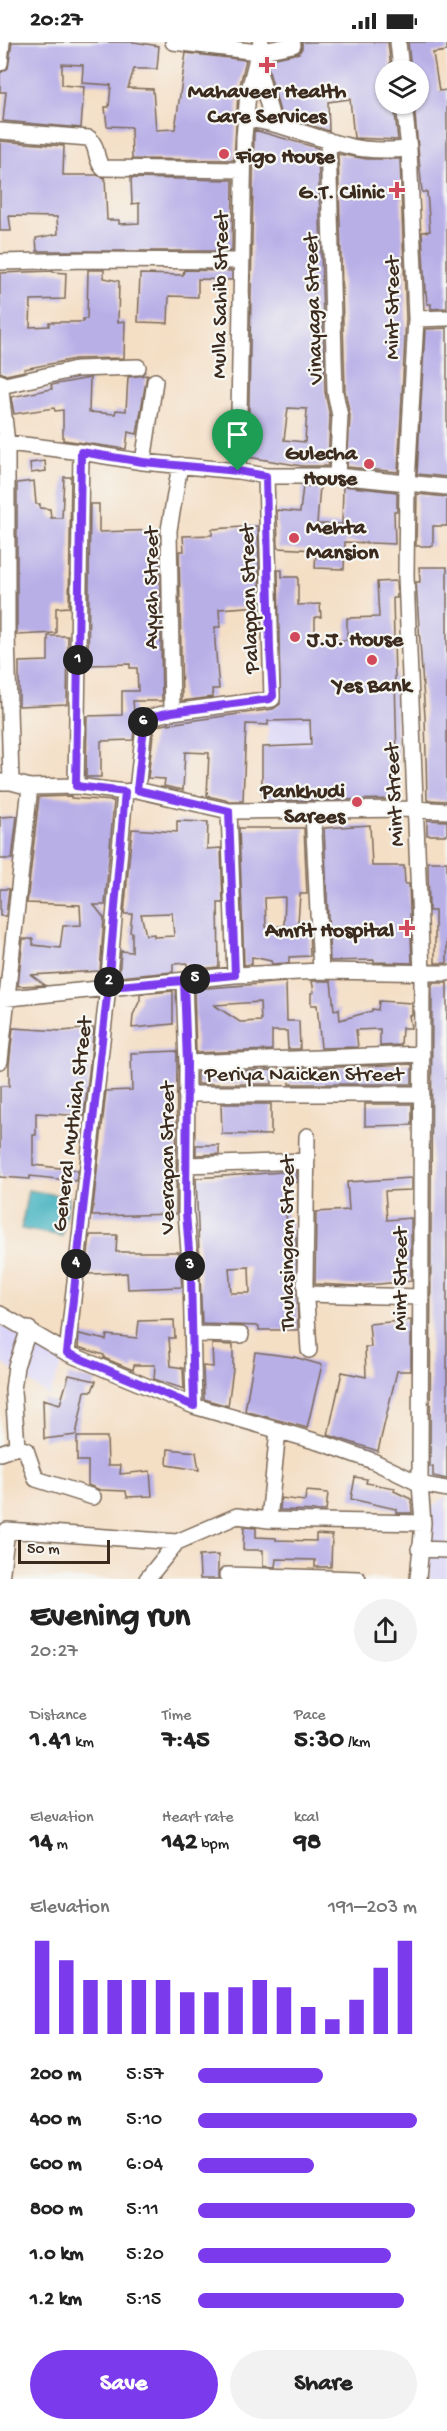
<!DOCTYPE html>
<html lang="en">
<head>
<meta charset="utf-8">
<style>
  body { margin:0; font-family:"Gochi Hand",sans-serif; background:#f2f2f2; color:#222; height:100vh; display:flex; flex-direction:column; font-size:22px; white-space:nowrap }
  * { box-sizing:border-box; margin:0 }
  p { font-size:20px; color:#767676 }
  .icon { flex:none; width:33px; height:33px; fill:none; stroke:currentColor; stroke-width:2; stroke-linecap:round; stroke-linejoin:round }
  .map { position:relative; height:1537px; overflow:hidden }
  .drawer { display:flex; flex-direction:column; background:#fff; flex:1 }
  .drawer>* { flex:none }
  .fabs { position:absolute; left:375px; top:18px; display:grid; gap:12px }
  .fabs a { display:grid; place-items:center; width:54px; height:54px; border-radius:50%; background:#fff; box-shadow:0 2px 4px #0004; font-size:30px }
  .scale { position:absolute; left:18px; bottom:15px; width:92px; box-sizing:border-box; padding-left:6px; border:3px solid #3b2a1e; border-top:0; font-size:16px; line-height:21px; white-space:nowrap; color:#3b2a1e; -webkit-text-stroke:4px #f6f6f2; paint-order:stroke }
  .pin { position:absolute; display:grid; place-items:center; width:51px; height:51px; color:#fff; margin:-62px -26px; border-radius:50% 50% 50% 0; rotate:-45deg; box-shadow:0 0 6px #0007 }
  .pin .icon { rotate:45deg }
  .km { position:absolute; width:30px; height:30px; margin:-15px; border-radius:50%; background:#222; color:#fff; font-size:16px; line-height:30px; text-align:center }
  .round { display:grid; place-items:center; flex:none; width:63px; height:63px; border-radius:32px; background:#f2f2f2 }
  .head { display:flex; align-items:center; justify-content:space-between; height:102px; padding:0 30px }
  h1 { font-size:33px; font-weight:700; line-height:45px }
  .metrics { display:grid; grid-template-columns:repeat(3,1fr); gap:9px; height:102px; padding:6px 30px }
  .metrics div { display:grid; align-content:center }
  .metrics b { font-size:26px; font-weight:700 }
  .metrics small { font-size:16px; font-weight:400 }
  .metrics p { font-size:16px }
  .chart { height:168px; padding:12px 30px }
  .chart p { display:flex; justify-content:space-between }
  .chart svg { width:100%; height:108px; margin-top:6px; stroke:#7c3aed; stroke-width:6 }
  .primary-button { display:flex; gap:12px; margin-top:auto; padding:12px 30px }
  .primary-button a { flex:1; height:69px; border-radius:36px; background:#7c3aed; color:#fff; font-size:24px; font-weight:700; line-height:69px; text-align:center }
  .primary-button a+a { background:#f2f2f2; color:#222 }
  ul { padding:0 30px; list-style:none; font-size:20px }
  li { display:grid; grid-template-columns:96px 72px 1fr; align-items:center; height:45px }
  li i { height:15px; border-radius:8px; background:#7c3aed }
  .status { display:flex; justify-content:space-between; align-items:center; height:42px; padding:0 30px; background:#fff; direction:ltr }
  .status svg { height:16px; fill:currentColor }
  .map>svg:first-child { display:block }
  .built { fill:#dbd6f7 }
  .water { fill:#46b4c1; stroke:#406f70; stroke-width:1.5 }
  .building { fill:#b8afe7; fill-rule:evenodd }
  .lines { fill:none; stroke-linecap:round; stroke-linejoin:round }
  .minor-casing { stroke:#7c6958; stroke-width:18 }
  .minor { stroke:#fff; stroke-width:15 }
  .route-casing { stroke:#fff; stroke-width:12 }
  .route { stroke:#7c3aed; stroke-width:8 }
  .poi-dot { fill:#d1495b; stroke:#f6f6f2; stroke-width:2 }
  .labels { text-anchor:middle; stroke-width:4.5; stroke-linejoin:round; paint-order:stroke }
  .poi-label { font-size:22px; font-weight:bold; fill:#3b2a1e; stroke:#f6f6f2; text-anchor:end }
  .street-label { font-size:22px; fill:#3b2a1e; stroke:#f6f6f2 }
</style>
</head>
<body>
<div class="status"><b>20:27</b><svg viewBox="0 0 49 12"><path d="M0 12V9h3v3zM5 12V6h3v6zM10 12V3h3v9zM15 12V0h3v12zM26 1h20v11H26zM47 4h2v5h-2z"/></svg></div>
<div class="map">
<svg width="447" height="1537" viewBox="0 0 447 1537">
  <rect width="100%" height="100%" fill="#f6f6f2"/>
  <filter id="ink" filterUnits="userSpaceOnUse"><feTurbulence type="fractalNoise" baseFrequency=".0167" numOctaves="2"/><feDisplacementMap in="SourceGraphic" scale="12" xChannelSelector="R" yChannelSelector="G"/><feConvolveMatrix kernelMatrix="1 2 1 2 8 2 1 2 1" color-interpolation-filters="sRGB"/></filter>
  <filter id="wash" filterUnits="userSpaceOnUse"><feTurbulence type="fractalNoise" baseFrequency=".008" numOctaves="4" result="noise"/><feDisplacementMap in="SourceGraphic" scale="24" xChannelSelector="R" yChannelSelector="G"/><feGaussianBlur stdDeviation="1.35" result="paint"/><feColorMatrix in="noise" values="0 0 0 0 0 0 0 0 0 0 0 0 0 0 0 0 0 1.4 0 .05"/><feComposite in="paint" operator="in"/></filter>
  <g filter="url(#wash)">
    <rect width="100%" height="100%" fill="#f4dec4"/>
    <path class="built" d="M396 653V671L310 673 317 734 318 763H292L291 704H268V664H283L314 654Z
      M0 1283 65 1314 49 1354 0 1320Z
      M446 1454 447 1537H429L430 1467Z"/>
    <path class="water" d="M28 1148 69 1155 62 1194 21 1187Z"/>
    <g id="blocks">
      <path class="building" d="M12 0H134L159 4 157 27H134L128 46 153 47 156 88 175 87 186 11 246 18 238 51 234 118 132 117 131 85 107 84 105 65H109L111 43 82 41 83 23 62 22V43L84 45 81 86 3 79 6 50H0V31L8 26Z
        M302 0H388L391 28H386V62H394L398 98 354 96 350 57 328 60 329 89 281 74 266 18 299 11 302 6Z
        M408 0H447V9L433 11 439 49 447 48V266L431 267V262H427L426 250H425L422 190 430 189 427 150H422L414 62H418V28H411Z
        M254 88 318 106 325 350 330 375 328 424H302L248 415ZM288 366 307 367 305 400 284 398Z
        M0 99 64 104 63 133H97L105 136 107 178H119V182L139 181V161L132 162 131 136 233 138 232 209H37L36 196 58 192 57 175 9 174 11 189H0Z
        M338 112 367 117H400L406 277 398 430 347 425 350 374 345 349Z
        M88 228H104V236L119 239 118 280 125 279 124 316 75 317 24 327 25 329 6 333 0 330V231L52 229 53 230 66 231 65 257 31 258 30 285 49 284V280H83V277H87Z
        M184 228 232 229V238L198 237V255L169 254 168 281 138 280 140 232 183 233Z
        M447 286V435L417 432 425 287Z
        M147 333 137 392 128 390 126 407 63 398V368L55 369 54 366 14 372 11 355 52 347 51 343 90 336 89 370 115 372 116 368 126 369 128 335Z
        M45 419 46 429 31 431 30 421Z
        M64 435H71L69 565 56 566V591L17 593V441L34 439 36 462H40V466L50 467 51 476H62Z
        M303 444H320L317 482H342L343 444 397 450V469H394L395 502 345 500 344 527 315 526 316 508 278 506 277 468 300 470Z
        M417 452 447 455V484H433V504H416Z
        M90 462H99V490L159 488 162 659H133L135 679 133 698 101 699V735H86L87 674 122 673V649H138L137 626H130V622L88 623Z
        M258 484 260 564 219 567 220 585H215V600L219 647H212L213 655 182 659 179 509H184L183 494 212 493V487Z
        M419 525H447V759L427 758 425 675 416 540H420Z
        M278 528H282V535H298V563L320 562 321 575H315V599L347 598V576L379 575 377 540 396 539 397 556H393L398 757 262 759V705L311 703 310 678 268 679V683L246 682 243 759H230L207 754 209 711 185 710 183 748 164 744 165 737 148 736 154 684 273 667 280 662Z
        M48 594H68L67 662 19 664V620L48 619Z
        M71 754V756L114 759 105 863H94L104 876 100 929 31 933 45 943 18 944 23 897H33V903L60 906 63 884 81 883 80 863 27 861 39 755Z
        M17 774 12 817H0V775Z
        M427 778 447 779V793H427Z
        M177 779 208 780 207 807 221 806 223 861H218L219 925 187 928V921L173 922V930L119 935 121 909 132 910V890H130L132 872H124L132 787 177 790ZM172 871 174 894 154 895V892L146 893 141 872Z
        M370 783 372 824H404L405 842H409L412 921 374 920V918L330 919 324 786Z
        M239 786H304L307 852H300L298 880H309L310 914 289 915V921L272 922 271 919 252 915V922L244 923ZM285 855 284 884 266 885 265 856Z
        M428 820H447V921H435V869H429Z
        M0 847H9L6 874H0Z
        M312 939H331L334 968 339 967 340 978 372 969V967L378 968 379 959 412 961V973H409L411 986H402L401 1003 380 1004V987L356 988 358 1005 321 1006 317 963H311V951L314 950Z
        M286 940 287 979H299L300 1007H288L287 989H272V1008L196 1011 194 947ZM260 960 261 979 240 980 214 963Z
        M432 941H447V1437L433 1434V1425H430Z
        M173 949V982L132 986 133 973 140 958V952Z
        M13 986 62 989 94 986 84 1074 36 1071V1093H33V1123L78 1128 76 1139 30 1134V1137L0 1135V1044H9V1023Z
        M177 1009 176 1172 92 1174 106 1049 132 1048 131 1011Z
        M412 1022V1042H289V1027Z
        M272 1028V1042H197V1030Z
        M221 1062H271V1093L222 1092Z
        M365 1062H412V1083L365 1084Z
        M196 1103H219V1112L196 1113Z
        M297 1129V1140L282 1141 287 1180H291L292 1196 296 1195 298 1288H259V1284L202 1282 196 1136ZM249 1225 250 1251H231L229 1226Z
        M411 1136V1148L385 1149 387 1178 411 1176V1239L358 1244 315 1242 316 1170 349 1168 347 1140Z
        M90 1193H117L116 1210H179L182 1245 128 1247 127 1231 86 1232Z
        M174 1278 175 1296H169L171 1324 183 1326 184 1347 154 1337 155 1323H134L133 1328 104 1316V1313L78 1305 79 1292 106 1298 107 1293 137 1296 139 1279Z
        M411 1278V1329H397L378 1409 328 1393 342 1330 366 1335 365 1305H371L369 1282Z
        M212 1302 233 1303V1327L228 1364 204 1357 203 1324 213 1325Z
        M255 1310 294 1315 322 1323 307 1386 245 1369Z
        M69 1333 96 1339 92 1349H85L76 1393 44 1397 43 1357 60 1362Z
        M77 1395H107L108 1423H121L120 1432 150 1429 152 1454 127 1455 126 1449 100 1448 88 1443V1419H77Z
        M168 1407 196 1410 199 1428 167 1423Z
        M355 1435 367 1437 366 1441 395 1446 394 1449 411 1457 412 1471H396V1467L351 1457Z
        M306 1449 328 1451 326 1469 280 1468 281 1456 305 1459Z
        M244 1485 256 1486V1495L276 1496V1498L316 1499V1492L332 1493 331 1525H315V1518L276 1517 275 1525 263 1524V1508H243Z
        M218 1513V1537H200L199 1514Z"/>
    </g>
  </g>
  <g filter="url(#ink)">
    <use href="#blocks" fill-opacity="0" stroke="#7c6958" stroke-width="1.5"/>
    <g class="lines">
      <g class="minor-casing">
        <path id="minor" d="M173 0 258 10 293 3
          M398 0 401 28
          M256 19 273 80
          M0 21 2 0
          M404 62 409 107 416 277 407 442 406 535 422 931 420 1442 423 1481 418 1537
          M245 77C280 80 310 95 344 103 365 109 387 109 409 107
          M0 89 89 96C99 105 94 117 103 126L243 128
          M328 98 335 350 340 374 337 434
          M0 220 89 218 241 219
          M416 277 447 276
          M0 340 7 401V593L11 740
          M1 344 76 327 138 325
          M0 400 81 410 143 420 238 429 266 434H337L447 445
          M143 420 155 339
          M238 429 244 95 248 52 261 0
          M172 670 169 488 180 423
          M0 740H11L30 745 76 744 125 750 137 748 229 769 415 767 447 769
          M76 744 81 410
          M137 748 145 676 172 670 272 657 266 434
          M229 769 235 933
          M313 770 321 929
          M184 939 187 1021 186 1171 191 1234 194 1364
          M0 957 235 933 321 929 447 931
          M0 1019 30 745
          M187 1021 422 1012
          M186 1052H422
          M307 1094 305 1242 309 1308
          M186 1123 307 1119
          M306 1252 421 1255
          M0 1272 67 1311 194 1364 325 1402 373 1419 420 1442 447 1447
          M193 1292 241 1293
          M67 1311 108 945 125 750
          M17 1405 26 1408 36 1437 93 1455
          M0 1411 17 1405 13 1348 16 1324 29 1287
          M269 1478 278 1388
          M419 1507 447 1508
          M227 1533 358 1537
          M1 1537 7 1488 177 1500
          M147 1537 177 1500 237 1474 269 1478 423 1481"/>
      </g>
      <use href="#minor" class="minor"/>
    </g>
  </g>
  <g class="lines" filter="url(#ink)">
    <g class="route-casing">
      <path id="route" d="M238 429 143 420 81 410 76 744 125 750 108 945 184 939 187 1021 186 1171 191 1234 194 1364 67 1311 108 945 235 933 229 769 137 748 145 676 172 670 270 657 273 654 270 608 266 434 238 429"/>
    </g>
    <use href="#route" class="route"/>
  </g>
  <g class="poi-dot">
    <path d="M264 14h6v6h6v6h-6v6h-6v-6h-6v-6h6z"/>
    <circle cx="224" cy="112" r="6"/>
    <path d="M394 139h6v6h6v6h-6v6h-6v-6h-6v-6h6z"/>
    <circle cx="369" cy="422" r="6"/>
    <circle cx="294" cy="496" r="6"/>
    <circle cx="295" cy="595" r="6"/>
    <circle cx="372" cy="618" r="6"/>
    <circle cx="357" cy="760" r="6"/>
    <path d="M404 877h6v6h6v6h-6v6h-6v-6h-6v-6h6z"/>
  </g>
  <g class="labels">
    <g class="poi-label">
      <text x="267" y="55" text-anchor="middle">Mahaveer Health<tspan x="267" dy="25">Care Services</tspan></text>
      <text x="236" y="120" text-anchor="start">Figo House</text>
      <text x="384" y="156">G.T. Clinic</text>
      <text x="357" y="417">Gulecha<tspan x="357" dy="25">House</tspan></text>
      <text x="306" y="491" text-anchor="start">Mehta<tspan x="306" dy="25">Mansion</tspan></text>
      <text x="307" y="603" text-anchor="start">J.J. House</text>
      <text x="372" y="649" text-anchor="middle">Yes Bank</text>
      <text x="345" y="755">Pankhudi<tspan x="345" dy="25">Sarees</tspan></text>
      <text x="394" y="894">Amrit Hospital</text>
    </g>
    <g class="street-label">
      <text transform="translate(218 253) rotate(-89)" y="8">Mulla Sahib Street</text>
      <text transform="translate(390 266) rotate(-90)" y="8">Mint Street</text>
      <text transform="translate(311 267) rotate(-92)" y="8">Vinayaga Street</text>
      <text transform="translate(149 546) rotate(-90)" y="8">Ayyah Street</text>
      <text transform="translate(247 557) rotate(-92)" y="8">Palappan Street</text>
      <text transform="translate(392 753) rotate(-93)" y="8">Mint Street</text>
      <text x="304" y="1038">Periya Naicken Street</text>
      <text transform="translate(70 1082) rotate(-83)" y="8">General Muthiah Street</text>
      <text transform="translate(165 1116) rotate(-90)" y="8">Veerapan Street</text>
      <text transform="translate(285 1201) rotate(-90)" y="8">Thulasingam Street</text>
      <text transform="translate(398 1237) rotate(-90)" y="8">Mint Street</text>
    </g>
  </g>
</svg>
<div class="fabs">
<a><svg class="icon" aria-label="layers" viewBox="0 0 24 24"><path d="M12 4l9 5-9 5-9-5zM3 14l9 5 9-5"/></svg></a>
</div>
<div class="scale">50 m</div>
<div class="pin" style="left:238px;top:429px;background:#1e9e55"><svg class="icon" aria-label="arrive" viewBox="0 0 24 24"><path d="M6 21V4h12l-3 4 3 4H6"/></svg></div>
<b class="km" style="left:78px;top:618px">1</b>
<b class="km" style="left:109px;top:940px">2</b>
<b class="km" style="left:190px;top:1224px">3</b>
<b class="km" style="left:76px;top:1222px">4</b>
<b class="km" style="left:195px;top:937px">5</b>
<b class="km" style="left:143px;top:680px">6</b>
</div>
<section class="drawer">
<div class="head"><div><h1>Evening run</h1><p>20:27</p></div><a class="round"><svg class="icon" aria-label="share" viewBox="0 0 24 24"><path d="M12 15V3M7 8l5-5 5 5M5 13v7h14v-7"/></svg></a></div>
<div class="metrics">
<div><p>Distance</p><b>1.41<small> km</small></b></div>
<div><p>Time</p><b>7:45</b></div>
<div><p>Pace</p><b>5:30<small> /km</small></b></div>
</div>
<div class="metrics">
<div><p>Elevation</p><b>14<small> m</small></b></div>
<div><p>Heart rate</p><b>142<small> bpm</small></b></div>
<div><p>kcal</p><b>98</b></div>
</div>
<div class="chart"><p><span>Elevation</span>191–203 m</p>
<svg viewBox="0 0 160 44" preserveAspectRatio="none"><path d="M5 44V6M15 44V14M25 44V22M35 44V22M45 44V22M55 44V22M65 44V27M75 44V27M85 44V25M95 44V22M105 44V25M115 44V33M125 44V38M135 44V30M145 44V17M155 44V6"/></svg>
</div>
<ul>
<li><b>200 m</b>5:57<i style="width:57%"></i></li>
<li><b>400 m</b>5:10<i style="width:100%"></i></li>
<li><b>600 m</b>6:04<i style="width:53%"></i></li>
<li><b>800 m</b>5:11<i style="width:99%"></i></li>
<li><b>1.0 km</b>5:20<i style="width:88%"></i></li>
<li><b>1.2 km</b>5:15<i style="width:94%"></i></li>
</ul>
<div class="primary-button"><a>Save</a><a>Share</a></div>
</section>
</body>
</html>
